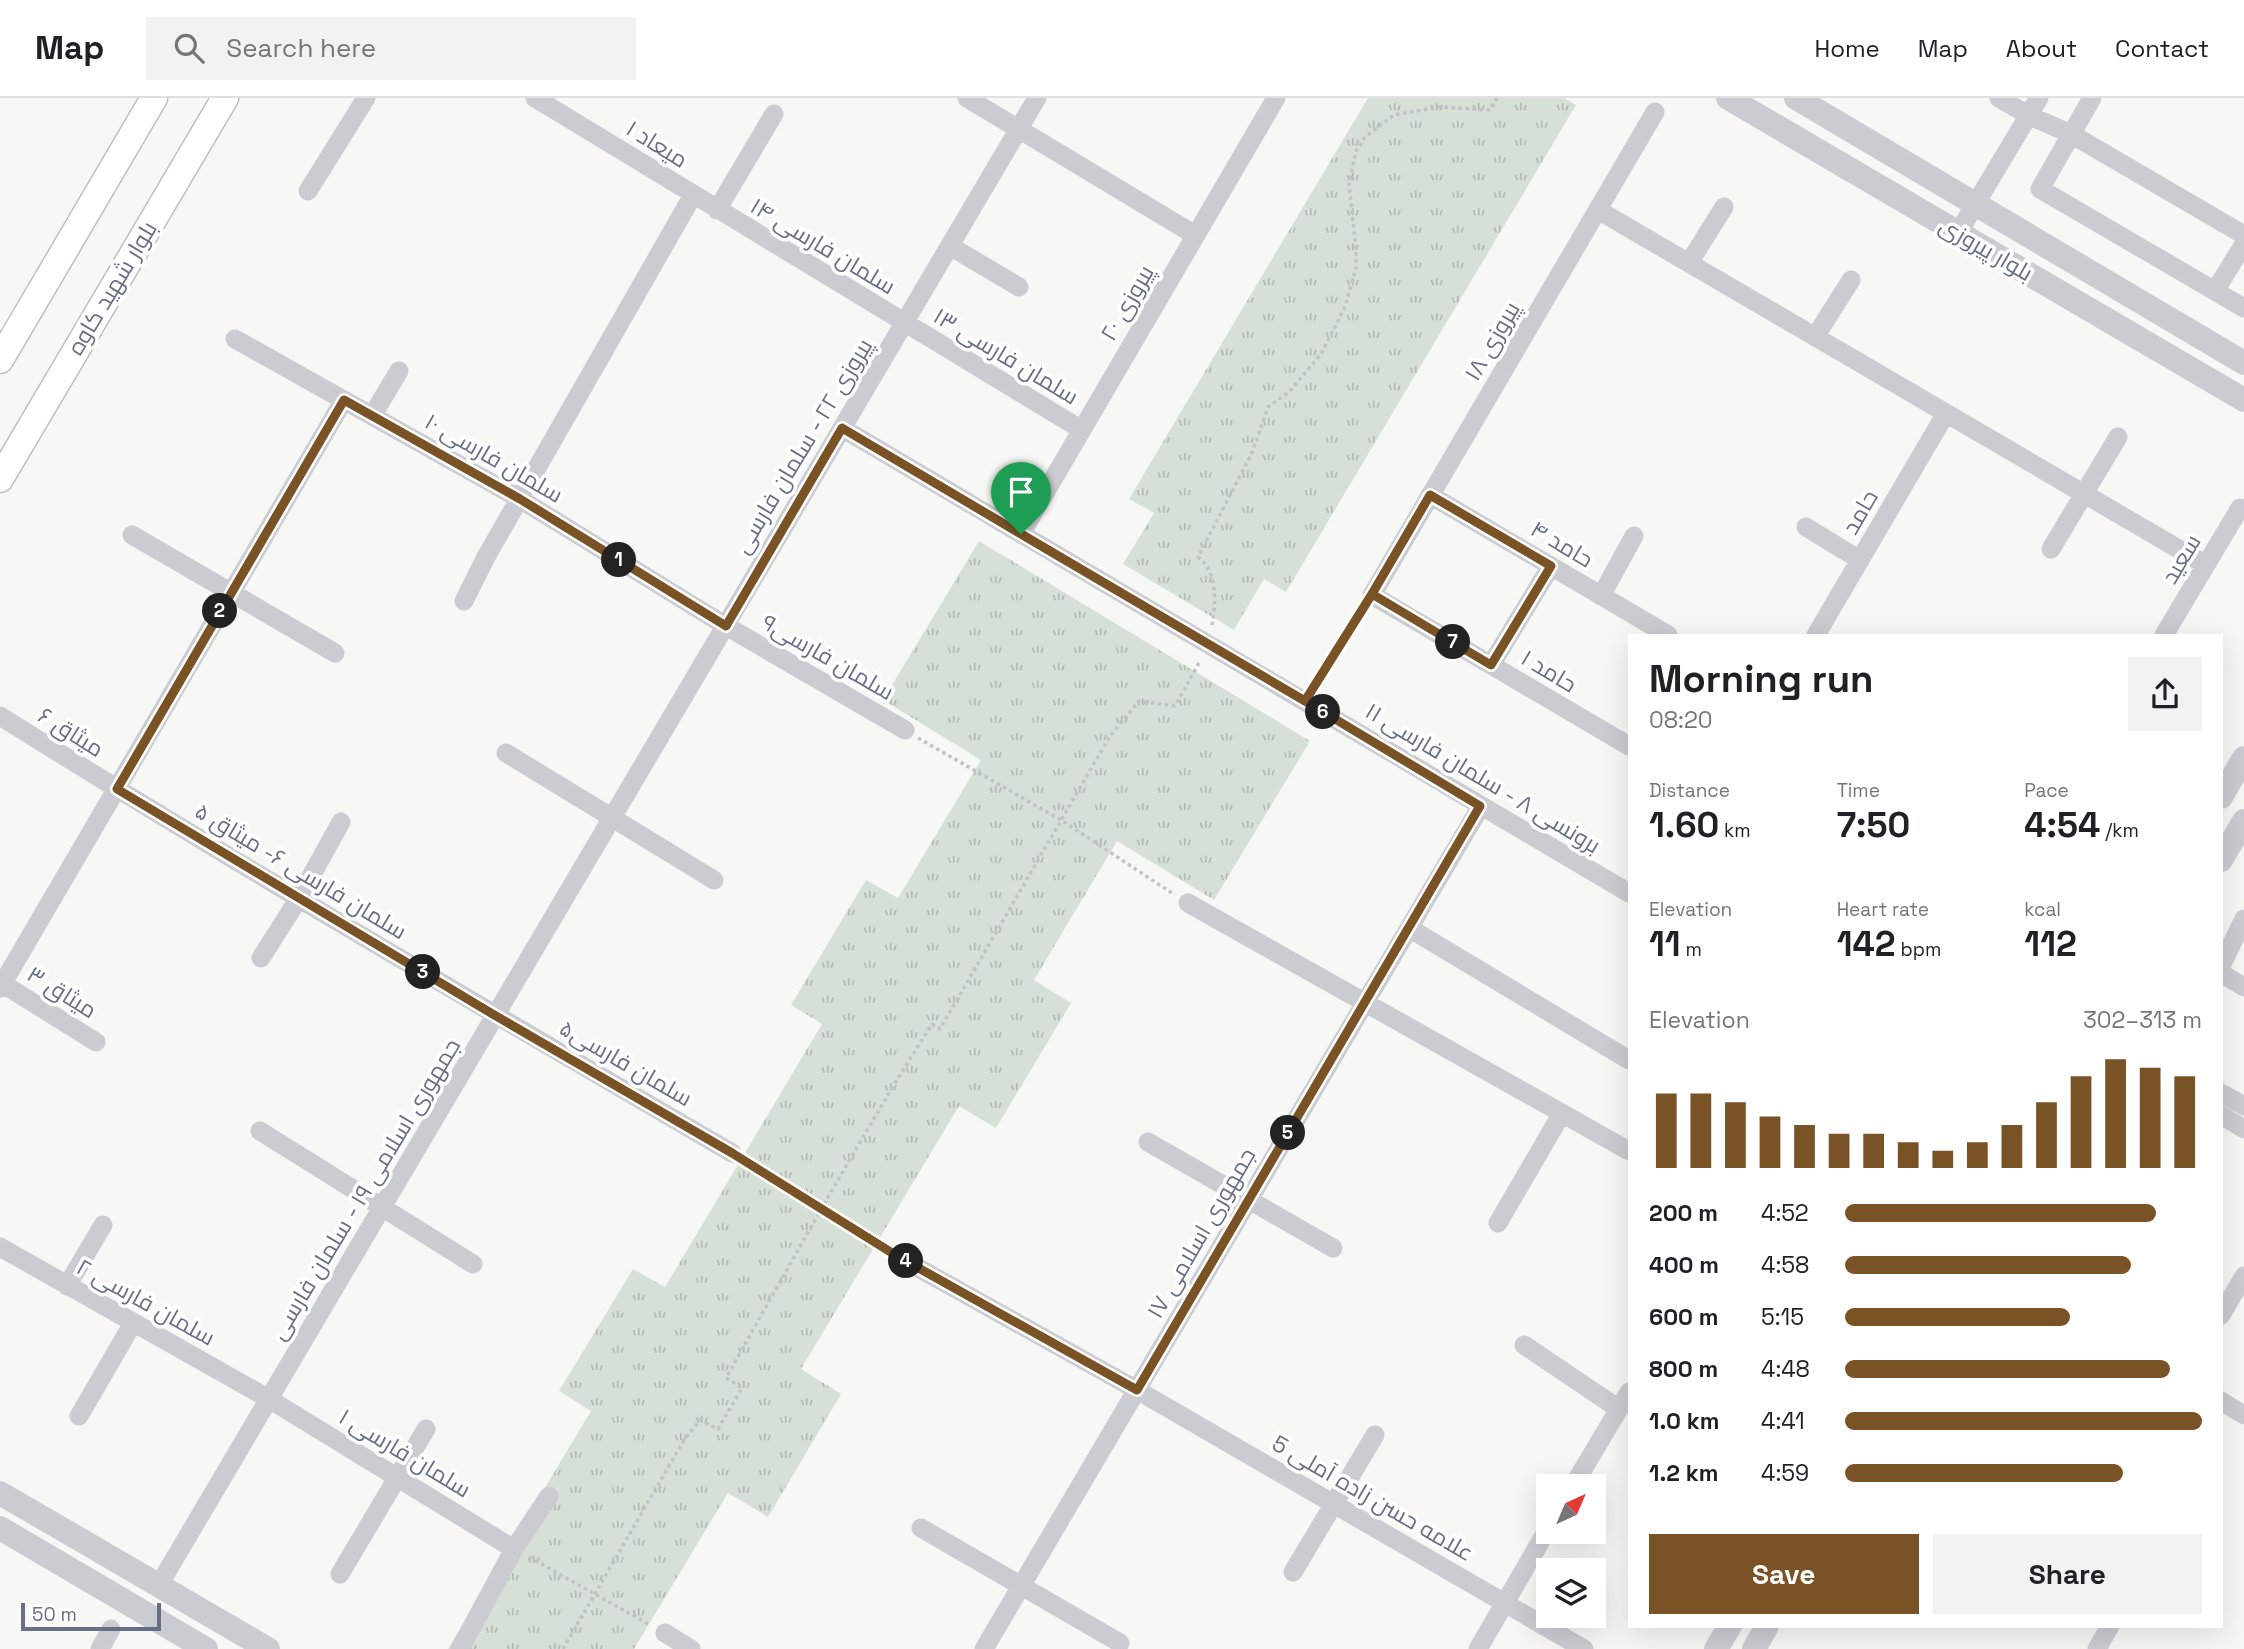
<!DOCTYPE html>
<html lang="en">
<head>
<meta charset="utf-8">
<style>
  body { margin:0; font-family:"Space Grotesk",Cairo,sans-serif; background:#f2f2f2; color:#202124; height:100vh; display:flex; flex-direction:column; font-size:26px; white-space:nowrap }
  * { box-sizing:border-box; margin:0 }
  p { font-size:23px; color:#757577 }
  .icon { flex:none; width:38px; height:38px; fill:none; stroke:currentColor; stroke-width:2; stroke-linecap:round; stroke-linejoin:round }
  .map { position:relative; flex:1; overflow:hidden }
  .side { position:absolute; left:1628px; top:536px; width:595px; height:994px; display:flex; flex-direction:column; background:#fff; border-radius:0px; box-shadow:0 7px 28px #0002 }
  .side>* { flex:none }
  .needle { width:46px; rotate:44deg }
  .fabs { position:absolute; left:1536px; top:1376px; display:grid; gap:14px }
  .fabs a { display:grid; place-items:center; width:70px; height:70px; border-radius:0px; background:#fff; box-shadow:0 7px 28px #0002; font-size:35px }
  .scale { position:absolute; left:21px; bottom:18px; width:140px; box-sizing:border-box; padding-left:7px; border:4px solid #676e87; border-top:0; font-size:19px; line-height:24px; white-space:nowrap; color:#676e87; -webkit-text-stroke:5px #fff; paint-order:stroke }
  .pin { position:absolute; display:grid; place-items:center; width:60px; height:60px; color:#fff; margin:-72px -30px; border-radius:50% 50% 50% 0; rotate:-45deg; box-shadow:0 0 7px #0007 }
  .pin .icon { rotate:45deg }
  .km { position:absolute; width:35px; height:35px; margin:-18px; border-radius:50%; background:#222; color:#fff; font-size:19px; line-height:35px; text-align:center }
  .round { display:grid; place-items:center; flex:none; width:74px; height:74px; border-radius:0px; background:#f2f2f2 }
  .summary { display:flex; align-items:center; justify-content:space-between; height:119px; padding:0 21px }
  h1 { font-size:38px; font-weight:800; line-height:52px }
  .figures { display:grid; grid-template-columns:repeat(3,1fr); gap:10px; height:119px; padding:7px 21px }
  .figures div { display:grid; align-content:center }
  .figures b { font-size:35px; font-weight:800 }
  .figures small { font-size:19px; font-weight:400 }
  .figures p { font-size:19px }
  .chart { height:196px; padding:14px 21px }
  .chart p { display:flex; justify-content:space-between }
  .chart svg { width:100%; height:126px; margin-top:7px; stroke:#795226; stroke-width:6 }
  .action { display:flex; gap:14px; margin-top:auto; padding:14px 21px }
  .action a { flex:1; height:80px; border-radius:0px; background:#795226; color:#fff; font-size:28px; font-weight:800; line-height:80px; text-align:center }
  .action a+a { background:#f2f2f2; color:#202124 }
  ul { padding:0 21px; list-style:none; font-size:23px }
  li { display:grid; grid-template-columns:112px 84px 1fr; align-items:center; height:52px }
  li i { height:18px; border-radius:9px; background:#795226 }
  header { display:flex; align-items:center; gap:42px; box-sizing:border-box; height:98px; padding:0 35px; background:#fff; border-bottom:2px solid #e0e0e0 }
  header strong { font-size:33px }
  nav { display:flex; gap:38px; margin-inline-start:auto; font-size:24px }
  .search { width:490px; height:63px; background:#f2f2f2; display:flex; align-items:center; gap:18px; box-sizing:border-box; padding:0 24px; border-radius:0px; color:#757577; font-size:26px }
  .map>svg:first-child { display:block }
  .grass { fill:url(#grass-tufts) }
  .lines { fill:none; stroke-linecap:round; stroke-linejoin:round }
  .secondary-casing { stroke:#bdbfc5; stroke-width:29 }
  .path { stroke:#c2c2c5; stroke-width:3.5; stroke-dasharray:3.5 3.5; stroke-linecap:butt }
  .minor { stroke:#cbccd1; stroke-width:19 }
  .tertiary { stroke:#cbccd1; stroke-width:24 }
  .secondary { stroke:#fff; stroke-width:26 }
  .route-casing { stroke:#fff; stroke-width:14 }
  .route { stroke:#795226; stroke-width:9 }
  .labels { text-anchor:middle; stroke-width:7; stroke-linejoin:round; paint-order:stroke }
  .street-label { font-size:23px; fill:#676e87; stroke:#fff }
</style>
</head>
<body>
<header>
<strong>Map</strong>
<div class="search"><svg class="icon" aria-label="search" viewBox="0 0 24 24"><circle cx="10" cy="10" r="6"/><path d="M15 15l6 6"/></svg>Search here</div>
<nav><a>Home</a><a>Map</a><a>About</a><a>Contact</a></nav>
</header>
<div class="map">
<svg width="2244" height="1551" viewBox="0 0 2244 1551">
  <defs>
    <pattern id="grass-tufts" width="24" height="20" patternUnits="userSpaceOnUse" patternTransform="scale(1.75)"><rect width="24" height="20" fill="#d7e0d6"/><path d="M3 7l-1-3M5 7V3M7 7l1-3M15 17l-1-3M17 17v-4M19 17l1-3" fill="none" stroke="#b2bab3"/></pattern>
  </defs>
  <rect width="100%" height="100%" fill="#f7f8f5"/>
  <path class="grass" d="M1368 0H1564L1576 7 1286 494 1264 481 1234 532 1123 466 1154 415 1129 401Z
    M979 443 1310 643 1214 802 1117 743 1034 882 1071 905 996 1030 959 1008 801 1271 841 1296 768 1419 728 1395 634 1551H448L591 1313 559 1293 633 1171 665 1189 822 926 791 907 866 782 898 800 981 662 883 602Z"/>
  <g class="lines">
    <g class="secondary-casing">
      <path id="secondary" d="M0 262 154 0
        M0 381 225 0"/>
    </g>
    <path class="path" d="M1212 527C1216 505 1218 474 1198 459L1252 355 1268 309 1289 294 1321 256 1345 209 1356 170V150L1349 87 1356 53 1365 39 1394 17 1439 9 1490 12 1497 0
      M1313 590 1361 513
      M918 640 1061 722 1175 797
      M747 1065 883 1150
      M529 1459 650 1527
      M563 1551 684 1342 700 1322 718 1331 742 1290 726 1280C793 1161 859 1041 932 926L940 931 1110 638 1139 603 1175 608 1200 563"/>
    <path class="minor" d="M535 0 1082 332
      M967 0 1195 137
      M1999 0 2028 17 2071 36 2244 137
      M2092 0 2040 91 2244 210
      M308 93 366 0
      M717 112 774 16
      M1598 112 2206 467
      M1958 135 2039 0
      M950 148 1019 189
      M1689 165 1724 109
      M2215 193 2244 146
      M1815 239 1851 182
      M235 241 520 401 726 528 905 632
      M372 318 399 273
      M842 330 1629 795
      M1430 397 1668 537
      M1806 429 1860 462
      M1021 436 1276 0
      M132 437 335 555
      M2051 451 2118 339
      M1601 498 1634 438
      M464 503 486 459 693 97
      M1816 537 1946 315
      M2164 537 2240 410
      M1491 567 1551 468
      M0 618C241 769 487 912 732 1055
      M1629 648 1372 497 1655 14
      M506 655 714 782
      M1188 805 1629 1053
      M1409 830 1629 962
      M261 860 299 800 341 724
      M2221 868 2244 821
      M2221 875 2244 889
      M0 884 96 944
      M0 890 344 302
      M2221 995 2244 1008
      M2221 1017 2244 1031
      M260 1033 473 1166
      M1148 1044 1333 1150
      M1498 1125 1562 1015
      M0 1149 269 1301 514 1451
      M897 1158 1137 1292 1584 1551
      M67 1188 103 1127
      M2221 1217 2244 1178
      M1524 1247 1619 1311
      M2221 1303 2244 1317
      M79 1318 133 1225
      M1573 1388 1629 1294
      M921 1430 1120 1545
      M1293 1474 1375 1337
      M340 1476 426 1331
      M159 1487 1037 0
      M665 1535 691 1551
      M100 1551 111 1531
      M460 1551 514 1451 549 1398
      M984 1551 1481 708
      M1478 1551 1549 1429
      M2097 1551 2110 1528"/>
    <path class="tertiary" d="M1728 0 2244 302
      M1796 0 2244 265
      M2221 699 2244 660
      M2221 762 2244 723
      M0 1395 268 1551
      M0 1430 206 1551
      M1716 1551 1730 1528
      M1754 1551 1767 1528"/>
    <use href="#secondary" class="secondary"/>
  </g>
  <g class="lines">
    <g class="route-casing">
      <path id="route" d="M1021 436 842 330 726 528 520 401 344 302 117 691 496 918 732 1055 897 1158 1137 1292 1480 708 1305 603 1372 496 1430 397 1551 468 1491 567 1372 496 1305 603 1021 436"/>
    </g>
    <use href="#route" class="route"/>
  </g>
  <g class="labels">
    <g class="street-label">
      <text transform="translate(657 46) rotate(32)" y="8">میعاد ۱</text>
      <text transform="translate(823 148) rotate(31)" y="8">سلمان فارسی ۱۴</text>
      <text transform="translate(1986 151) rotate(30)" y="8">بلوار پیروزی</text>
      <text transform="translate(112 190) rotate(-59)" y="8">بلوار شهید کاوه</text>
      <text transform="translate(1127 205) rotate(-60)" y="8">پیروزی ۲۰</text>
      <text transform="translate(1492 243) rotate(-60)" y="8">پیروزی ۱۸</text>
      <text transform="translate(1006 258) rotate(31)" y="8">سلمان فارسی ۱۳</text>
      <text transform="translate(803 348) rotate(-59)" y="8">پیروزی ۲۲ - سلمان فارسی</text>
      <text transform="translate(494 360) rotate(30)" y="8">سلمان فارسی ۱۰</text>
      <text transform="translate(1860 414) rotate(-60)" y="8">حامد</text>
      <text transform="translate(1562 446) rotate(31)" y="8">حامد ۴</text>
      <text transform="translate(2181 461) rotate(-59)" y="8">سعید</text>
      <text transform="translate(828 559) rotate(30)" y="8">سلمان فارسی۹</text>
      <text transform="translate(1549 573) rotate(31)" y="8">حامد ۱</text>
      <text transform="translate(71 634) rotate(32)" y="8">میثاق ۶</text>
      <text transform="translate(1483 680) rotate(31)" y="8">برونسی ۸ - سلمان فارسی ۱۱</text>
      <text transform="translate(301 773) rotate(31)" y="8">سلمان فارسی ۶- میثاق ۵</text>
      <text transform="translate(62 894) rotate(32)" y="8">میثاق ۳</text>
      <text transform="translate(626 965) rotate(30)" y="8">سلمان فارسی۵</text>
      <text transform="translate(365 1091) rotate(-59)" y="8">جمهوری اسلامی ۱۹ - سلمان فارسی</text>
      <text transform="translate(1201 1135) rotate(-60)" y="8">جمهوری اسلامی ۱۷</text>
      <text transform="translate(146 1204) rotate(29)" y="8">سلمان فارسی ۲</text>
      <text transform="translate(405 1355) rotate(31)" y="8">سلمان فارسی ۱</text>
      <text transform="translate(1373 1400) rotate(30)" y="8">علامه حسن زاده آملی 5</text>
    </g>
  </g>
</svg>
<div class="fabs">
<a><svg class="needle" viewBox="-14 -14 28 28"><path d="M0-13l5 13h-10z" fill="#e53935"/><path d="M0 13l5-13h-10z" fill="#757577"/></svg></a>
<a><svg class="icon" aria-label="layers" viewBox="0 0 24 24"><path d="M12 4l9 5-9 5-9-5zM3 14l9 5 9-5"/></svg></a>
</div>
<div class="scale">50 m</div>
<div class="pin" style="left:1021px;top:436px;background:#1e9e55"><svg class="icon" aria-label="arrive" viewBox="0 0 24 24"><path d="M6 21V4h12l-3 4 3 4H6"/></svg></div>
<b class="km" style="left:619px;top:462px">1</b>
<b class="km" style="left:220px;top:513px">2</b>
<b class="km" style="left:423px;top:874px">3</b>
<b class="km" style="left:906px;top:1163px">4</b>
<b class="km" style="left:1288px;top:1035px">5</b>
<b class="km" style="left:1323px;top:614px">6</b>
<b class="km" style="left:1453px;top:544px">7</b>
<section class="side">
<div class="summary"><div><h1>Morning run</h1><p>08:20</p></div><a class="round"><svg class="icon" aria-label="share" viewBox="0 0 24 24"><path d="M12 15V3M7 8l5-5 5 5M5 13v7h14v-7"/></svg></a></div>
<div class="figures">
<div><p>Distance</p><b>1.60<small> km</small></b></div>
<div><p>Time</p><b>7:50</b></div>
<div><p>Pace</p><b>4:54<small> /km</small></b></div>
</div>
<div class="figures">
<div><p>Elevation</p><b>11<small> m</small></b></div>
<div><p>Heart rate</p><b>142<small> bpm</small></b></div>
<div><p>kcal</p><b>112</b></div>
</div>
<div class="chart"><p><span>Elevation</span>302–313 m</p>
<svg viewBox="0 0 160 44" preserveAspectRatio="none"><path d="M5 44V18M15 44V18M25 44V21M35 44V26M45 44V29M55 44V32M65 44V32M75 44V35M85 44V38M95 44V35M105 44V29M115 44V21M125 44V12M135 44V6M145 44V9M155 44V12"/></svg>
</div>
<ul>
<li><b>200 m</b>4:52<i style="width:87%"></i></li>
<li><b>400 m</b>4:58<i style="width:80%"></i></li>
<li><b>600 m</b>5:15<i style="width:63%"></i></li>
<li><b>800 m</b>4:48<i style="width:91%"></i></li>
<li><b>1.0 km</b>4:41<i style="width:100%"></i></li>
<li><b>1.2 km</b>4:59<i style="width:78%"></i></li>
</ul>
<div class="action"><a>Save</a><a>Share</a></div>
</section>
</div>
</body>
</html>
